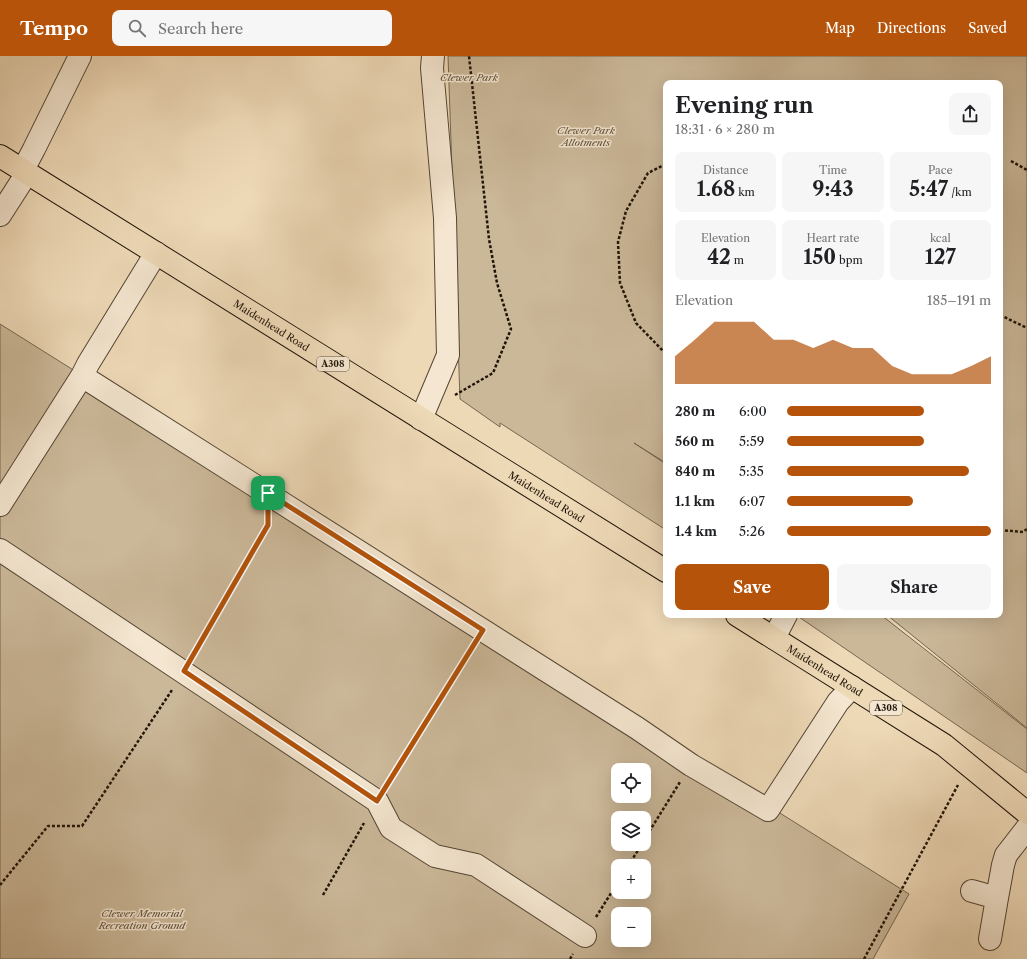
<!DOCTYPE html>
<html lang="en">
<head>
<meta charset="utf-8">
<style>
  body { margin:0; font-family:"Libre Caslon Text",serif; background:#f6f6f6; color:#202124; height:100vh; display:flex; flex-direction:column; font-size:15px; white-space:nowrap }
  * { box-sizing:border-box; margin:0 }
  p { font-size:13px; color:#757577 }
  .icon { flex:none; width:22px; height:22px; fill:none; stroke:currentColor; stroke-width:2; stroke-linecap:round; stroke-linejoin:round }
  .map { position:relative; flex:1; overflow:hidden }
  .panel { position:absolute; left:663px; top:24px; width:340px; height:538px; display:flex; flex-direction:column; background:#fff; border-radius:8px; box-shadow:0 4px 16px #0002 }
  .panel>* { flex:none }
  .controls { position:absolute; left:611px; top:707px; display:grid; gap:8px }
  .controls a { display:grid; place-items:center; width:40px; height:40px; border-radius:8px; background:#fff; box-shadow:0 4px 16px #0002; font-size:20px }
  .pin { position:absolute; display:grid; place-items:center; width:34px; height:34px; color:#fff; margin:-17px; border-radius:8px; box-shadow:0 2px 6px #0006 }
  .round { display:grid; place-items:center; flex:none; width:42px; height:42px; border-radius:8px; background:#f6f6f6 }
  .overview { display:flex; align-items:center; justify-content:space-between; height:68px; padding:0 12px }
  h1 { font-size:22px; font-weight:700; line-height:30px }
  .stats { display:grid; grid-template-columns:repeat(3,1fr); gap:6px; height:68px; padding:4px 12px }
  .stats div { display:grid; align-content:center; border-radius:8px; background:#f6f6f6; text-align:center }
  .stats b { font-size:20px; font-weight:700 }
  .stats small { font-size:11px; font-weight:400 }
  .stats p { font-size:11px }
  .chart { height:112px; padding:8px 12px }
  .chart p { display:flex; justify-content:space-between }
  .chart svg { width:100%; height:72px; margin-top:4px; fill:#b45309; opacity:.7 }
  .primary-button { display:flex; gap:8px; margin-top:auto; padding:8px 12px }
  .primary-button a { flex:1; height:46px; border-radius:8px; background:#b45309; color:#fff; font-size:16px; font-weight:700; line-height:46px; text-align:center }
  .primary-button a+a { background:#f6f6f6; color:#202124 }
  ul { padding:0 12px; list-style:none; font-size:13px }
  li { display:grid; grid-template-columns:64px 48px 1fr; align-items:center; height:30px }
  li i { height:10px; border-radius:5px; background:#b45309 }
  header { display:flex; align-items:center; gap:24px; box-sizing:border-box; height:56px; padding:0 20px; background:#b45309; color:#fff }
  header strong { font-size:19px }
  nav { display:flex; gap:22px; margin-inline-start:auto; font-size:14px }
  .search { width:280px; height:36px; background:#f6f6f6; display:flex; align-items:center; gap:10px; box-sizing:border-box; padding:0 14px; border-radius:8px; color:#757577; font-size:15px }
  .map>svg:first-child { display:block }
  .green { fill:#cbb899; stroke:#756650; fill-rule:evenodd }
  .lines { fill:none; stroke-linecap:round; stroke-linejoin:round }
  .minor-casing { stroke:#534533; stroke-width:24 }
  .major-casing { stroke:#1f1407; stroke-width:24 }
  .path { stroke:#1f1407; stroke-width:2.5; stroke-dasharray:3 2; stroke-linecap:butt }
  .minor { stroke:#f4e6d0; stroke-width:22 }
  .major { stroke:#eed9b7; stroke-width:22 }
  .route-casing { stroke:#fff; stroke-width:8 }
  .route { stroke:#b45309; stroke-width:5 }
  .labels { text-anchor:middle; stroke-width:3; stroke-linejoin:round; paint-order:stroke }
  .shield { fill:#f4e6d0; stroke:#5f5343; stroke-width:1 }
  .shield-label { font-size:9px; font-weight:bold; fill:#1f1407 }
  .park-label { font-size:10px; font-style:italic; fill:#5b4d3a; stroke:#f4e6d0 }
  .street-label { font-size:10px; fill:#1f1407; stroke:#f4e6d0 }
</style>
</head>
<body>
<header>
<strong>Tempo</strong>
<div class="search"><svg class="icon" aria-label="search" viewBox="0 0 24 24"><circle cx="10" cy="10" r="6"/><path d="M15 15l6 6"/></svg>Search here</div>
<nav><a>Map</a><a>Directions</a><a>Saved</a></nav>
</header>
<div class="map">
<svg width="1027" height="903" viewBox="0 0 1027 903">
  <rect width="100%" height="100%" fill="#eed9b7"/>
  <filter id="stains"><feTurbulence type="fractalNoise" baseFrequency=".005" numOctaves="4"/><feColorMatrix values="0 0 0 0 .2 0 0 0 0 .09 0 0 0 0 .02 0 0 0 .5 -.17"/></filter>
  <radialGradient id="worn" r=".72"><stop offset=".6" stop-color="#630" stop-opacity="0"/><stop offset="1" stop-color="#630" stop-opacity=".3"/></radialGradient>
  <path class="green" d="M448 0H1027V672L887 559H1000V27H666V407L634 387 666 408V474L500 367V371L460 343Z
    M0 268 909 838 873 903H0ZM618 714H644V740H618ZM618 762H644V788H618ZM618 810H644V836H618ZM618 858H644V884H618Z
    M796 559H881L1027 673V717Z"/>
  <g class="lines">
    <g class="minor-casing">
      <path id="minor" d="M23 114 34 93 80 0
        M0 159 27 117
        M156 197 88 308 82 320 637 672 691 709 768 754 838 646 852 631
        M421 363 448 299 445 162 432 12 433 0
        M0 449 82 320
        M0 494 377 745 391 772 435 800 476 809 585 880
        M774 582 786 559
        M972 835 997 842 990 883
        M997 842 1003 809 1006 799 1027 772"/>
    </g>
    <g class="major-casing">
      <g id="major">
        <path id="s1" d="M0 100 666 515"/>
        <path id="s2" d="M737 559 944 689 1027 757"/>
      </g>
    </g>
    <path class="path" d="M1011 105 1027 114
      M666 108 648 117 626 155 618 186 620 227 636 267 666 298
      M1000 259 1027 272
      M455 339 493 317 511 273 497 227 489 183 469 0
      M1000 474 1023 476 1027 473
      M195 597 268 469V464
      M388 726 471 593
      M644 784 680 726
      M628 810 642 788
      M0 829 48 770H82L172 634
      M323 839 364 767
      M596 861 618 826
      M570 903 573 898
      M864 903 958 729"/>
    <use href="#minor" class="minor"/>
    <use href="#major" class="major"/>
  </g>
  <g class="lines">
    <g class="route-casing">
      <path id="route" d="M268 437 483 574 377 745 184 615 268 469Z"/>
    </g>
    <use href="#route" class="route"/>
  </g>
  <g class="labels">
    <g class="shield">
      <rect x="317" y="301" width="32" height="14" rx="3"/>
      <rect x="870" y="645" width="32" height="14" rx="3"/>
    </g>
    <g class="shield-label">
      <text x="333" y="311">A308</text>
      <text x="886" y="655">A308</text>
    </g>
    <g class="park-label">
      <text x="469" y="25">Clewer Park</text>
      <text x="586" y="78">Clewer Park<tspan x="586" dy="12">Allotments</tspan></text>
      <text x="142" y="861">Clewer Memorial<tspan x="142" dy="12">Recreation Ground</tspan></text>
    </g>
    <g class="street-label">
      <text dy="4" stroke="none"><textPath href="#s1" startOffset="320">Maidenhead Road</textPath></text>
      <text dy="4" stroke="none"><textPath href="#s1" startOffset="644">Maidenhead Road</textPath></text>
      <text dy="4" stroke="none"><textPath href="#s2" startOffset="104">Maidenhead Road</textPath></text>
    </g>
  </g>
  <rect width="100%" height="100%" filter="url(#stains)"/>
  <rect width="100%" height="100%" fill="url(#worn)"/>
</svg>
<div class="controls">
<a><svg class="icon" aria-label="locate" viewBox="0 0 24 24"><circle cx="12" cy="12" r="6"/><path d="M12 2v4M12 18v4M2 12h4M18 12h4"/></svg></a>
<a><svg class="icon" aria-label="layers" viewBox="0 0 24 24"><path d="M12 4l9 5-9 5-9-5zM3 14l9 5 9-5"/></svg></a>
<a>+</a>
<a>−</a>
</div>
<div class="pin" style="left:268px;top:437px;background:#1e9e55"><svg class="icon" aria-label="arrive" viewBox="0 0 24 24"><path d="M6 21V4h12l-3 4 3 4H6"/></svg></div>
<section class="panel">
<div class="overview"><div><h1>Evening run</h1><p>18:31 · 6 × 280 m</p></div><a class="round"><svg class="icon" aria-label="share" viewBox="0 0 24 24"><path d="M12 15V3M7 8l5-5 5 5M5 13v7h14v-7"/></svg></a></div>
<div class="stats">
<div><p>Distance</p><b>1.68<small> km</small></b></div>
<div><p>Time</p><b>9:43</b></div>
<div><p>Pace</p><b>5:47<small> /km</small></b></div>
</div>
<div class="stats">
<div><p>Elevation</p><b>42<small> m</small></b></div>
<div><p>Heart rate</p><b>150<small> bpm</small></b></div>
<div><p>kcal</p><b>127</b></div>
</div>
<div class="chart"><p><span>Elevation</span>185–191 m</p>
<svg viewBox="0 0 160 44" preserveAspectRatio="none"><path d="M0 44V27L10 17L20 6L30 6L40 6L50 17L60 17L70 22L80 17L90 22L100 22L110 33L120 38L130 38L140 38L150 33L160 27V44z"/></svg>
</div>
<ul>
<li><b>280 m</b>6:00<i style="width:67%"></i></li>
<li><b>560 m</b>5:59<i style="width:67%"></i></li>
<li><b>840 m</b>5:35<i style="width:89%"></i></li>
<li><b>1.1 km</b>6:07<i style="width:62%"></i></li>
<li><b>1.4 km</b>5:26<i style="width:100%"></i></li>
</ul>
<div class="primary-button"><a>Save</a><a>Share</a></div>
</section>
</div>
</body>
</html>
